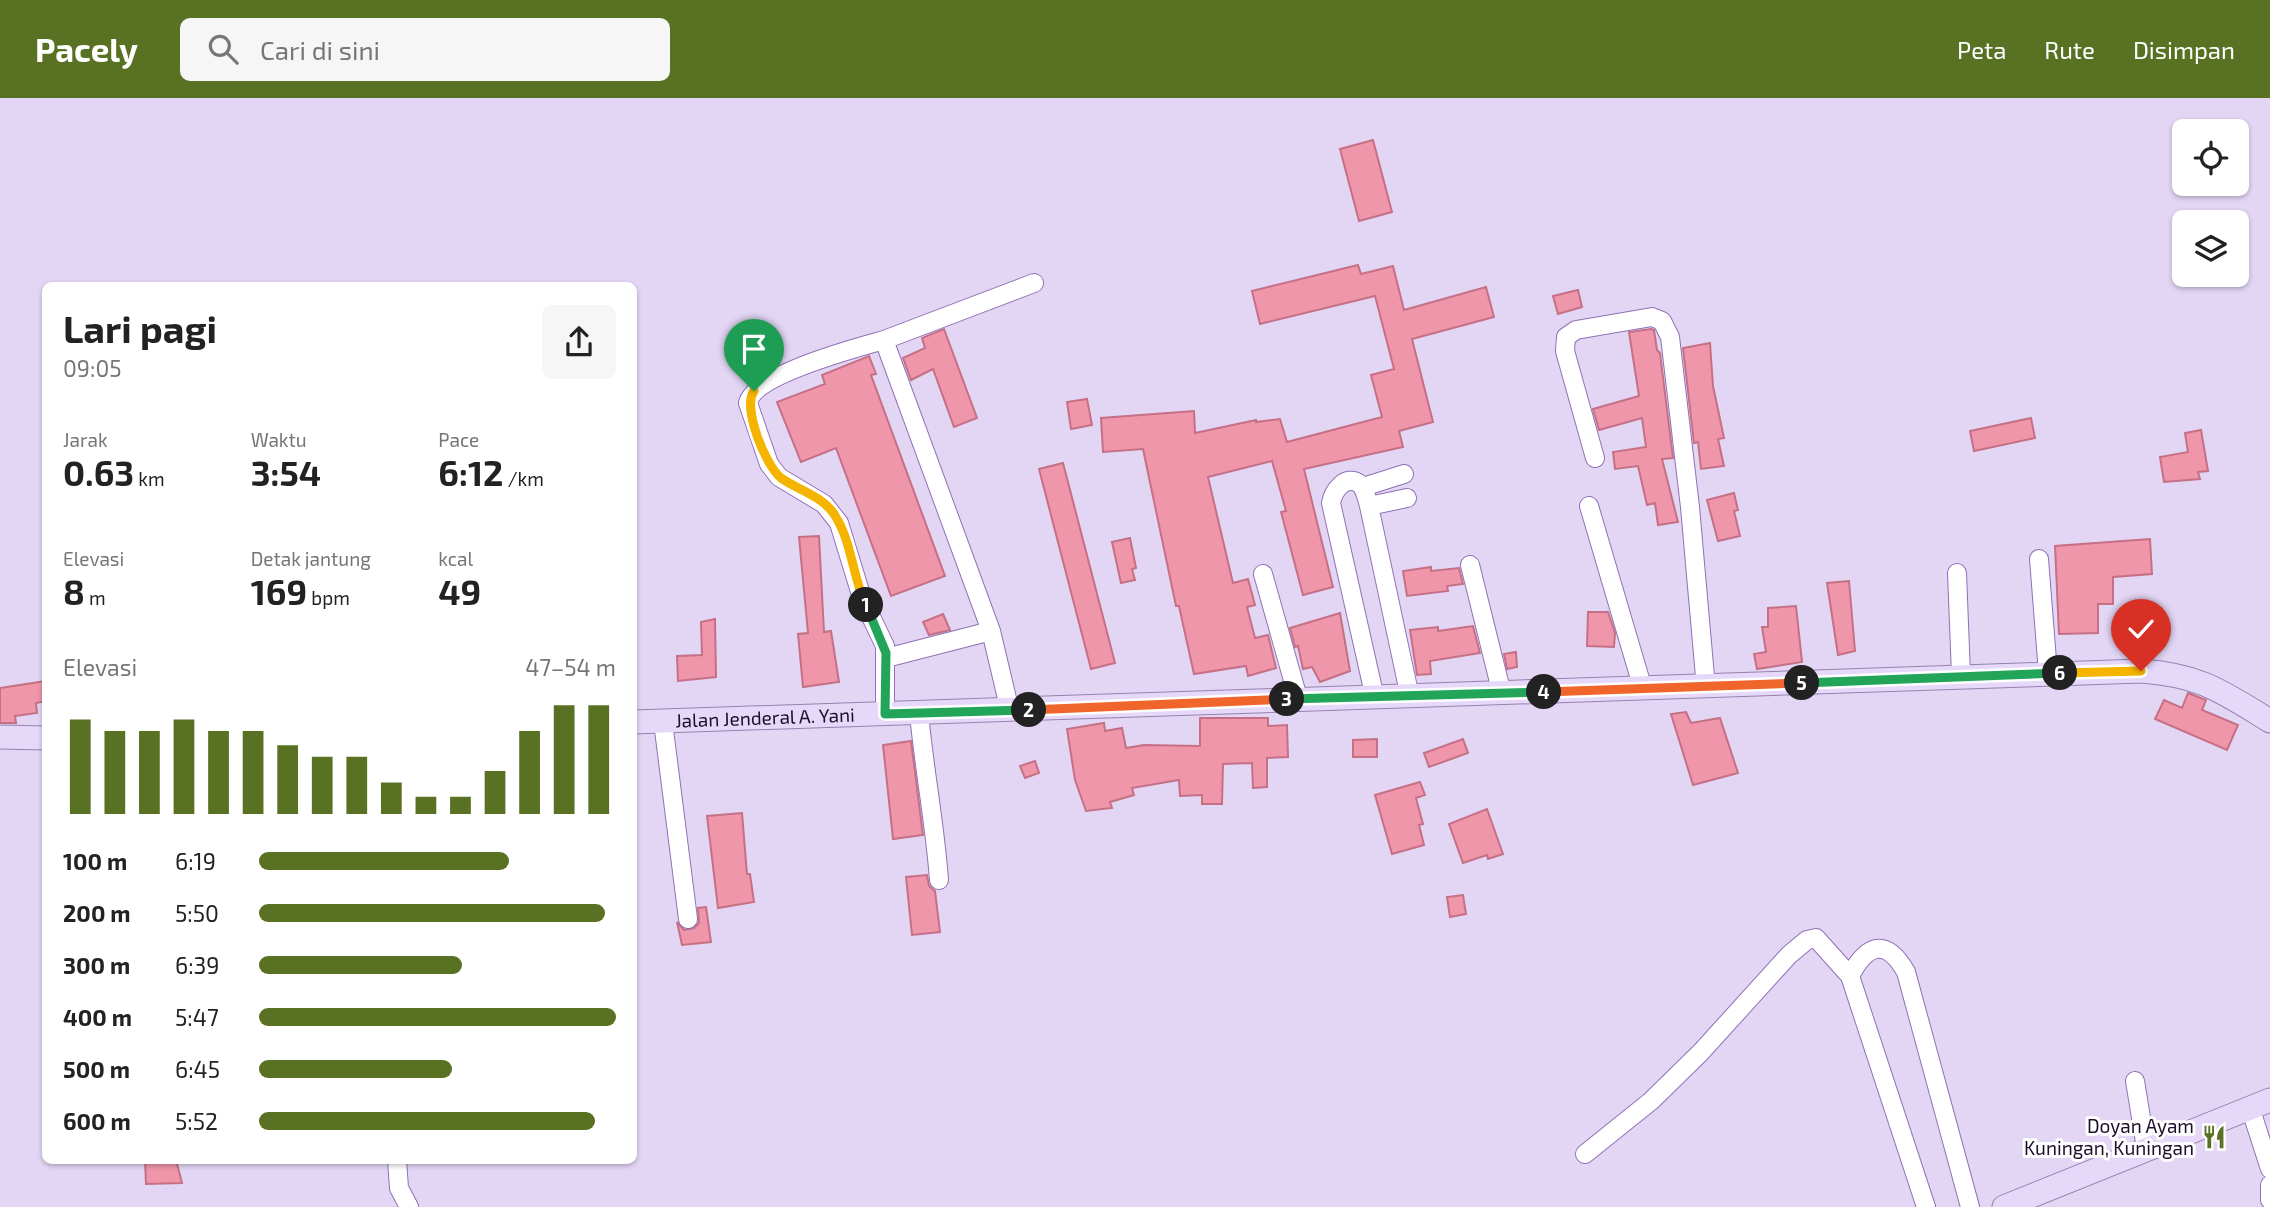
<!DOCTYPE html>
<html lang="id">
<head>
<meta charset="utf-8">
<style>
  body { margin:0; font-family:"Exo 2",sans-serif; background:#f6f6f6; color:#222; height:100vh; display:flex; flex-direction:column; font-size:26px; white-space:nowrap }
  * { box-sizing:border-box; margin:0 }
  p { font-size:23px; color:#767676 }
  .icon { flex:none; width:38px; height:38px; fill:none; stroke:currentColor; stroke-width:2; stroke-linecap:round; stroke-linejoin:round }
  .map { position:relative; flex:1; overflow:hidden }
  .details { position:absolute; left:42px; top:184px; width:595px; height:882px; display:flex; flex-direction:column; background:#fff; border-radius:10px; box-shadow:0 2px 5px #0004 }
  .details>* { flex:none }
  .tools { position:absolute; left:2172px; top:21px; display:grid; gap:14px }
  .tools a { display:grid; place-items:center; width:77px; height:77px; border-radius:10px; background:#fff; box-shadow:0 2px 5px #0004; font-size:35px }
  .pin { position:absolute; display:grid; place-items:center; width:60px; height:60px; color:#fff; margin:-72px -30px; border-radius:50% 50% 50% 0; rotate:-45deg; box-shadow:0 0 7px #0007 }
  .pin .icon { rotate:45deg }
  .km { position:absolute; width:35px; height:35px; margin:-18px; border-radius:50%; background:#222; color:#fff; font-size:19px; line-height:35px; text-align:center }
  .round { display:grid; place-items:center; flex:none; width:74px; height:74px; border-radius:10px; background:#f6f6f6 }
  .overview { display:flex; align-items:center; justify-content:space-between; height:119px; padding:0 21px }
  h1 { font-size:38px; font-weight:700; line-height:52px }
  .metrics { display:grid; grid-template-columns:repeat(3,1fr); gap:10px; height:119px; padding:7px 21px }
  .metrics div { display:grid; align-content:center }
  .metrics b { font-size:35px; font-weight:700 }
  .metrics small { font-size:19px; font-weight:400 }
  .metrics p { font-size:19px }
  .chart { height:196px; padding:14px 21px }
  .chart p { display:flex; justify-content:space-between }
  .chart svg { width:100%; height:126px; margin-top:7px; stroke:#597122; stroke-width:6 }
  ul { padding:0 21px; list-style:none; font-size:23px }
  li { display:grid; grid-template-columns:112px 84px 1fr; align-items:center; height:52px }
  li i { height:18px; border-radius:9px; background:#597122 }
  header { display:flex; align-items:center; gap:42px; box-sizing:border-box; height:98px; padding:0 35px; background:#597122; color:#fff }
  header strong { font-size:33px }
  nav { display:flex; gap:38px; margin-inline-start:auto; font-size:24px }
  .search { width:490px; height:63px; background:#f6f6f6; display:flex; align-items:center; gap:18px; box-sizing:border-box; padding:0 24px; border-radius:10px; color:#767676; font-size:26px }
  .map>svg:first-child { display:block }
  .building { fill:#ef96ab; stroke:#c57085; stroke-width:2 }
  .lines { fill:none; stroke-linecap:round; stroke-linejoin:round }
  .minor-casing { stroke:#9170b7; stroke-width:20 }
  .major-casing { stroke:#9581ae; stroke-width:25 }
  .minor { stroke:#fff; stroke-width:18 }
  .major { stroke:#e6d8f9; stroke-width:23 }
  .split-1-casing { stroke:#fff; stroke-width:14 }
  .split-2-casing { stroke:#fff; stroke-width:14 }
  .split-3-casing { stroke:#fff; stroke-width:14 }
  .split-4-casing { stroke:#fff; stroke-width:14 }
  .split-5-casing { stroke:#fff; stroke-width:14 }
  .split-6-casing { stroke:#fff; stroke-width:14 }
  .split-7-casing { stroke:#fff; stroke-width:14 }
  .split-1 { stroke:#f5b400; stroke-width:9 }
  .split-2 { stroke:#22a559; stroke-width:9 }
  .split-3 { stroke:#f0652b; stroke-width:9 }
  .split-4 { stroke:#22a559; stroke-width:9 }
  .split-5 { stroke:#f0652b; stroke-width:9 }
  .split-6 { stroke:#22a559; stroke-width:9 }
  .split-7 { stroke:#f5b400; stroke-width:9 }
  .labels { text-anchor:middle; stroke-width:6; stroke-linejoin:round; paint-order:stroke }
  .street-label { font-size:19px; fill:#1d0f2b; stroke:#fefefe }
  .poi-label { font-size:19px; fill:#1d0f2b; stroke:#fefefe; text-anchor:end }
</style>
</head>
<body>
<header>
<strong>Pacely</strong>
<div class="search"><svg class="icon" aria-label="search" viewBox="0 0 24 24"><circle cx="10" cy="10" r="6"/><path d="M15 15l6 6"/></svg>Cari di sini</div>
<nav><a>Peta</a><a>Rute</a><a>Disimpan</a></nav>
</header>
<div class="map">
<svg width="2270" height="1109" viewBox="0 0 2270 1109">
  <rect width="100%" height="100%" fill="#e3d6f5"/>
  <path class="building" d="M1373 42 1392 114 1359 123 1340 51Z
    M1358 167 1361 176 1393 168 1404 212 1486 189 1494 219 1412 241 1433 324 1399 333 1403 349 1304 371 1333 489 1303 497 1281 414 1286 413 1272 363 1208 379 1233 485 1248 481 1255 507 1247 509 1255 540 1268 537 1276 570 1248 578 1246 568 1194 576 1179 508H1176L1143 351 1103 354 1101 320 1194 313 1195 335 1256 322V324L1280 321 1287 344 1382 319 1371 277 1394 271 1375 198 1260 226 1252 193Z
    M1578 192 1582 209 1558 216 1553 198Z
    M944 231 977 320 954 329 933 271 911 282 903 260 925 250 922 240Z
    M1651 231 1654 232 1657 252 1660 255 1673 360 1662 361 1678 424 1658 427 1655 405 1647 407 1638 368 1615 371 1613 354 1646 349 1642 320 1599 332 1593 311 1639 298 1629 234Z
    M1710 245 1713 288 1724 340 1718 341 1724 368 1701 371 1698 344 1694 345 1683 250Z
    M869 258 876 276 871 277 945 478 891 498 836 350 801 364 777 304 825 286 822 277Z
    M1087 301 1092 327 1071 331 1067 304Z
    M2031 320 2035 340 1974 353 1970 333Z
    M2201 332 2208 373 2198 374 2200 381 2164 384 2160 359 2188 354 2185 335Z
    M1063 365 1115 565 1091 571 1039 371Z
    M1734 395 1738 412 1734 413 1740 438 1718 443 1707 402Z
    M819 438 824 534 831 533 839 584 803 589 798 536 808 535 799 439Z
    M1130 440 1136 470 1132 471 1135 482 1121 485 1112 444Z
    M2150 441 2152 476 2113 479V506H2098V535L2059 536 2055 448Z
    M1431 469V473L1459 470 1463 486 1447 488 1448 493 1407 498 1403 473Z
    M1849 483 1855 553 1838 557 1827 485Z
    M1796 508 1802 564 1757 571 1754 556 1766 554 1762 529H1768V510Z
    M1588 514H1608L1615 535 1614 549 1587 548Z
    M1340 515 1350 573 1320 584 1312 569 1303 571 1298 548 1295 549 1290 530Z
    M943 516 950 532 929 537 923 524Z
    M715 521 716 579 678 583 677 558 702 557 701 524Z
    M1473 528 1480 555 1430 563 1431 576 1417 577 1410 532 1438 529V533Z
    M1516 554 1517 569 1507 571 1504 556Z
    M46 583V603L36 605 37 615 15 618 16 625H0V590Z
    M2188 595 2206 602 2202 612 2238 627 2227 652 2155 621 2164 602 2182 610Z
    M1686 614 1691 625 1720 620 1738 675 1693 687 1671 616Z
    M1200 620H1268V628L1287 627 1288 659 1267 660V689L1253 690 1252 665 1223 666 1222 706H1202V697L1180 698 1179 682 1132 690 1134 697 1110 704 1112 710 1086 713 1075 682 1067 631 1104 625 1105 633 1122 630 1126 650 1144 647 1200 648Z
    M1377 641V659H1353V642Z
    M1463 641 1468 655 1429 669 1424 655Z
    M911 643 923 737 893 741 883 647Z
    M1035 663 1039 675 1025 680 1020 668Z
    M1420 684 1425 697 1416 700 1423 726 1419 727 1424 747 1392 756 1375 697Z
    M1487 711 1503 756 1488 761 1487 757 1463 765 1449 726Z
    M742 715 747 776H750L754 804 718 810 707 718Z
    M927 777 929 788 935 793 940 834 912 837 906 779Z
    M1463 797 1466 816 1450 819 1447 799Z
    M706 809 711 844 682 847 677 824 684 832 694 830 699 825 698 810Z
    M145 1062H176L182 1085 146 1086Z"/>
  <g class="lines">
    <g class="minor-casing">
      <path id="minor" d="M884 242 1034 185
        M1595 360 1565 253 1566 239 1576 232 1652 219 1662 223 1670 239 1690 409 1706 590
        M1363 389 1404 376
        M1369 408 1407 400
        M1589 408 1643 591
        M2039 461 2048 575
        M1470 467 1502 596
        M1957 475 1961 577
        M1263 476 1298 600
        M886 560 991 533
        M1375 600 1331 405C1333 394 1345 375 1360 386 1365 391 1367 401 1369 408L1410 599
        M919 615C924 671 935 726 939 782
        M885 616V548L862 500 839 425 824 406 779 379 769 366 748 305C754 277 856 250 884 242L991 533 1010 613
        M663 624 688 821
        M1850 878C1867 846 1886 839 1906 874L1970 1109
        M2135 983 2146 1050
        M2250 1009 2270 1071
        M1585 1056 1651 1003 1701 954 1789 857 1807 842 1816 840 1850 878 1926 1109
        M397 1062 399 1090 409 1109
        M2270 1087V1102"/>
    </g>
    <g class="major-casing">
      <g id="major">
        <path id="s1" d="M634 624 2141 573C2200 577 2221 593 2270 623"/>
        <path d="M0 639 46 640"/>
        <path d="M2004 1109 2270 1002"/>
      </g>
    </g>
    <use href="#minor" class="minor"/>
    <use href="#major" class="major"/>
  </g>
  <g class="lines">
    <g class="split-1-casing">
      <path id="split-1" d="M754 293C742 309 765 367 781 380 798 392 822 398 834 416 852 443 852 478 866 507"/>
    </g>
    <g class="split-2-casing">
      <path id="split-2" d="M866 507 886 555 885 616 1029 612"/>
    </g>
    <g class="split-3-casing">
      <path id="split-3" d="M1029 612 1287 601"/>
    </g>
    <g class="split-4-casing">
      <path id="split-4" d="M1287 601 1544 594"/>
    </g>
    <g class="split-5-casing">
      <path id="split-5" d="M1544 594 1802 585"/>
    </g>
    <g class="split-6-casing">
      <path id="split-6" d="M1802 585 2060 575"/>
    </g>
    <g class="split-7-casing">
      <path id="split-7" d="M2060 575 2141 573"/>
    </g>
    <use href="#split-1" class="split-1"/>
    <use href="#split-2" class="split-2"/>
    <use href="#split-3" class="split-3"/>
    <use href="#split-4" class="split-4"/>
    <use href="#split-5" class="split-5"/>
    <use href="#split-6" class="split-6"/>
    <use href="#split-7" class="split-7"/>
  </g>
  <defs>
    <g id="restaurant-bare" transform="scale(1.89)"><path d="M-5-6h1v4h1v-4h1v4h1v-4h1v5L-1.5 .5V6h-2V.5L-5-1ZM5-6V6H3V1.5H1.5Q1.5-4 5-6Z" fill="#597122" stroke="#fefefe" stroke-width="2.5" paint-order="stroke"/></g>
  </defs>
  <g fill-rule="evenodd">
    <use href="#restaurant-bare" x="2214" y="1039"/>
  </g>
  <g class="labels">
    <g class="street-label">
      <text dy="7" stroke="none"><textPath href="#s1" startOffset="131">Jalan Jenderal A. Yani</textPath></text>
    </g>
    <g class="poi-label">
      <text x="2194" y="1035">Doyan Ayam<tspan x="2194" dy="22">Kuningan, Kuningan</tspan></text>
    </g>
  </g>
</svg>
<div class="tools">
<a><svg class="icon" aria-label="locate" viewBox="0 0 24 24"><circle cx="12" cy="12" r="6"/><path d="M12 2v4M12 18v4M2 12h4M18 12h4"/></svg></a>
<a><svg class="icon" aria-label="layers" viewBox="0 0 24 24"><path d="M12 4l9 5-9 5-9-5zM3 14l9 5 9-5"/></svg></a>
</div>
<div class="pin" style="left:754px;top:293px;background:#1e9e55"><svg class="icon" aria-label="arrive" viewBox="0 0 24 24"><path d="M6 21V4h12l-3 4 3 4H6"/></svg></div>
<div class="pin" style="left:2141px;top:573px;background:#d93025"><svg class="icon" aria-label="check" viewBox="0 0 24 24"><path d="M5 12l5 5 9-10"/></svg></div>
<b class="km" style="left:866px;top:507px">1</b>
<b class="km" style="left:1029px;top:612px">2</b>
<b class="km" style="left:1287px;top:601px">3</b>
<b class="km" style="left:1544px;top:594px">4</b>
<b class="km" style="left:1802px;top:585px">5</b>
<b class="km" style="left:2060px;top:575px">6</b>
<section class="details">
<div class="overview"><div><h1>Lari pagi</h1><p>09:05</p></div><a class="round"><svg class="icon" aria-label="share" viewBox="0 0 24 24"><path d="M12 15V3M7 8l5-5 5 5M5 13v7h14v-7"/></svg></a></div>
<div class="metrics">
<div><p>Jarak</p><b>0.63<small> km</small></b></div>
<div><p>Waktu</p><b>3:54</b></div>
<div><p>Pace</p><b>6:12<small> /km</small></b></div>
</div>
<div class="metrics">
<div><p>Elevasi</p><b>8<small> m</small></b></div>
<div><p>Detak jantung</p><b>169<small> bpm</small></b></div>
<div><p>kcal</p><b>49</b></div>
</div>
<div class="chart"><p><span>Elevasi</span>47–54 m</p>
<svg viewBox="0 0 160 44" preserveAspectRatio="none"><path d="M5 44V11M15 44V15M25 44V15M35 44V11M45 44V15M55 44V15M65 44V20M75 44V24M85 44V24M95 44V33M105 44V38M115 44V38M125 44V29M135 44V15M145 44V6M155 44V6"/></svg>
</div>
<ul>
<li><b>100 m</b>6:19<i style="width:70%"></i></li>
<li><b>200 m</b>5:50<i style="width:97%"></i></li>
<li><b>300 m</b>6:39<i style="width:57%"></i></li>
<li><b>400 m</b>5:47<i style="width:100%"></i></li>
<li><b>500 m</b>6:45<i style="width:54%"></i></li>
<li><b>600 m</b>5:52<i style="width:94%"></i></li>
</ul>
</section>
</div>
</body>
</html>
